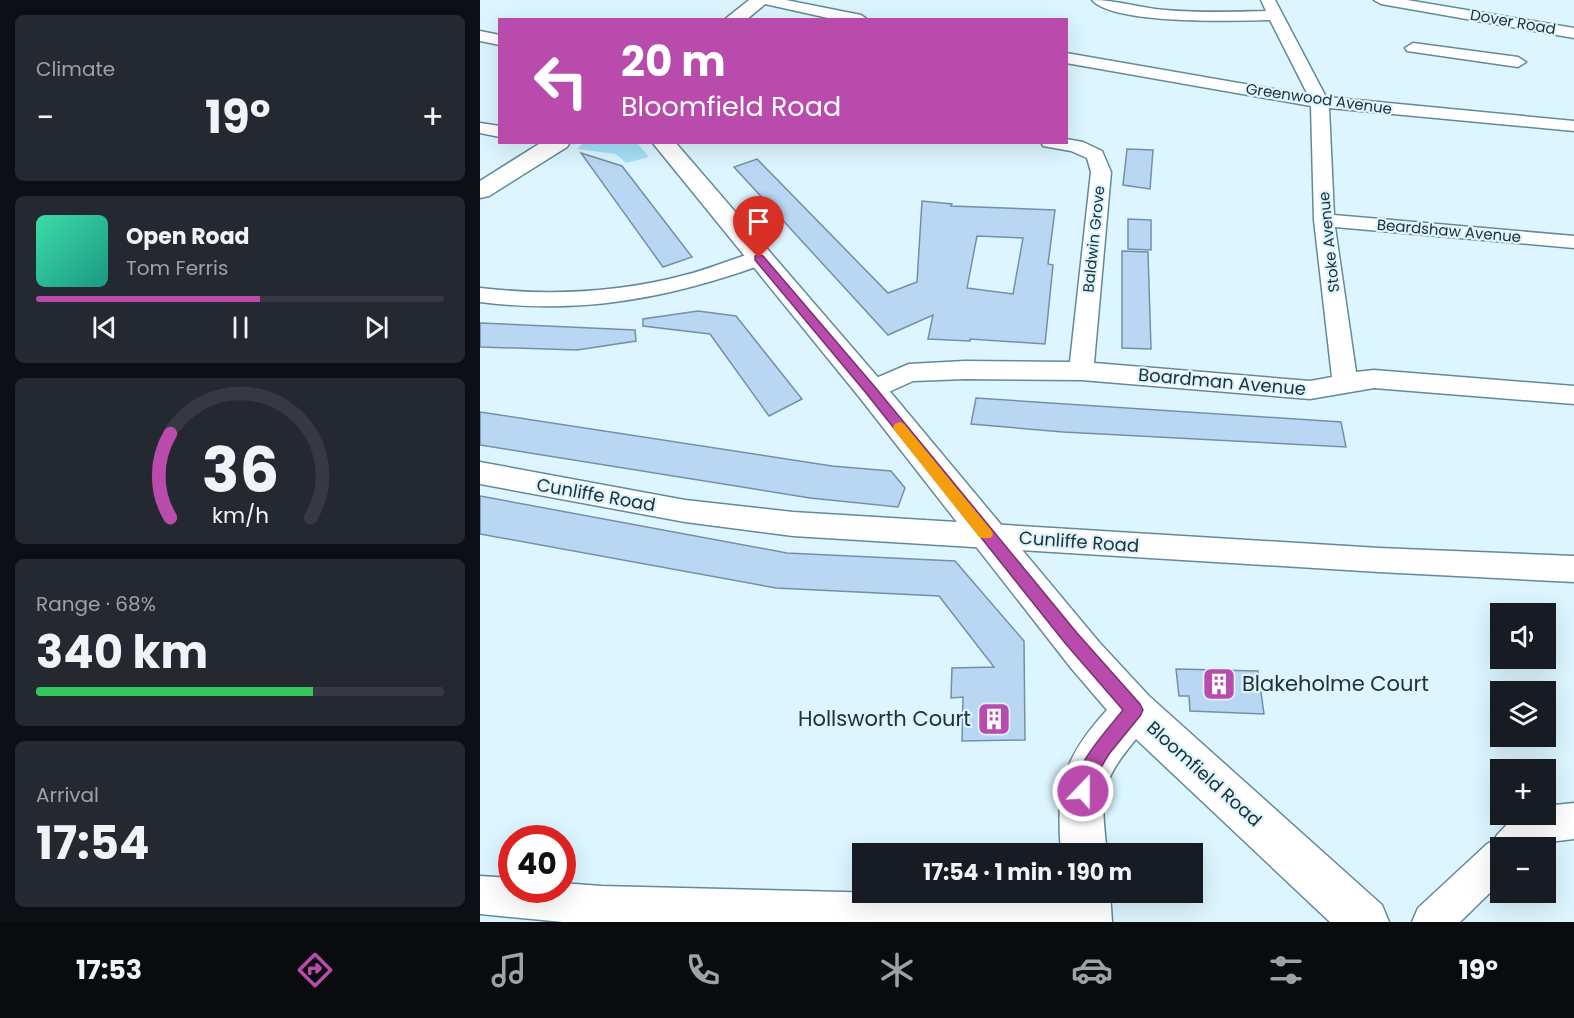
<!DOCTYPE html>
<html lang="en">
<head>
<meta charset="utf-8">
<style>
	:root { --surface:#171b24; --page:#242831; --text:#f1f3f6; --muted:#9ea1a6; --line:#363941; --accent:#b84bab }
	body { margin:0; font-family:Poppins,sans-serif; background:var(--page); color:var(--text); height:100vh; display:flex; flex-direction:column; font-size:22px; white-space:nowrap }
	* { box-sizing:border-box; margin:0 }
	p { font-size:20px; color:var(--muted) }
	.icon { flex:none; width:33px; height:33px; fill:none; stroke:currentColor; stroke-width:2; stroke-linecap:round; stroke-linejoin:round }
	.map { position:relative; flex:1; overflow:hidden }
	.details { display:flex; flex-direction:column; gap:15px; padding:15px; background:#0d0f14; width:480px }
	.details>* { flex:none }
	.guide { position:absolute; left:18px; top:18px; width:570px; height:126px; border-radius:0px; box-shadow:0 6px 24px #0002; background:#b84bab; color:#fff; overflow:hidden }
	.controls { position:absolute; left:1010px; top:603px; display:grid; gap:12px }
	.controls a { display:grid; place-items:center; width:66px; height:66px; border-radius:0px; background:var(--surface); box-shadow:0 6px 24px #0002; font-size:30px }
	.speed { position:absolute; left:18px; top:825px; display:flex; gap:12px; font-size:30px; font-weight:700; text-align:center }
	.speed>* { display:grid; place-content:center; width:78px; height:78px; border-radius:50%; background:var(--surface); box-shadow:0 6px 24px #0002; line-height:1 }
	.speed .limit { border:9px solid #d22; background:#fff; color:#111 }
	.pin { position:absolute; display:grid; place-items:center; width:51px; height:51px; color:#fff; margin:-62px -26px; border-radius:50% 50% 50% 0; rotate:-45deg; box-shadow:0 0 6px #0007 }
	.pin .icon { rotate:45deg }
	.me { position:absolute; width:66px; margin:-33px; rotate:22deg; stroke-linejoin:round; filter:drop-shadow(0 0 4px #0008) }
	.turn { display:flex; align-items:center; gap:21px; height:126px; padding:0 24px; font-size:27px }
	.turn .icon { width:78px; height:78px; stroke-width:2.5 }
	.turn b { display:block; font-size:42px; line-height:51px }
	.big { font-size:45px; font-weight:700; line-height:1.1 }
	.details .widget { flex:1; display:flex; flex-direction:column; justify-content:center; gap:9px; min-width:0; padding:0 21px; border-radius:9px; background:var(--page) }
	.details .dial { align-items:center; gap:0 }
	.dial svg { height:156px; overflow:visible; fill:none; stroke:var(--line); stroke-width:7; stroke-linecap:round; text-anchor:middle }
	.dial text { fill:var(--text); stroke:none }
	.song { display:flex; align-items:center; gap:18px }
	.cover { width:72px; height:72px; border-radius:9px; background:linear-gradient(135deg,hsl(160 70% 55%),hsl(170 70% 35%)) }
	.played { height:6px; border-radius:3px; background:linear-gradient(90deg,var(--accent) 55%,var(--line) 55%) }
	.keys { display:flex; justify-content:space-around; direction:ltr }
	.heat { display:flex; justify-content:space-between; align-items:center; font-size:33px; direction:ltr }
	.charge { height:9px; border-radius:4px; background:linear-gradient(90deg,#34c759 68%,var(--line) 0) }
	.trip { position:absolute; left:372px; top:843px; width:351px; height:60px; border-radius:0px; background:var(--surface); box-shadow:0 6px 24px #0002; font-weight:700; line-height:60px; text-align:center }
	.dock { display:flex; height:96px; justify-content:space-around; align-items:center; background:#090b0e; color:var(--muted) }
	.dock .icon { width:42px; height:42px }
	.dock .selected { color:var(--accent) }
	.dock b { font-size:27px; color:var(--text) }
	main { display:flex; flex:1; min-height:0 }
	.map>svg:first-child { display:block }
	.green { fill:#a3e1f8 }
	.building { fill:#b9d7f2; stroke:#7390a8; stroke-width:1.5; fill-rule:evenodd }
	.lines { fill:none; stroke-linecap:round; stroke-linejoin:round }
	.street-casing { stroke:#628a98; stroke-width:3 }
	.secondary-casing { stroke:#628a98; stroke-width:3 }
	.street { fill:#fff; fill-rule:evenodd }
	.secondary { fill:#fff; fill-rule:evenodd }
	.route { fill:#b84bab; stroke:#78316f; stroke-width:1.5 }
	.slow { fill:#f59e0b }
	.labels { text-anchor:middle; stroke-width:4.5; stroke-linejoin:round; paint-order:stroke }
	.far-street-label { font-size:15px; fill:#213238; stroke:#dcf5fe }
	.street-label { font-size:18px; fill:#213238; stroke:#dcf5fe }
	.near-poi-label { font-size:21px; fill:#213238; stroke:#dcf5fe; text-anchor:start }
</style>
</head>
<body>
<main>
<section class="details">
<div class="widget"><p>Climate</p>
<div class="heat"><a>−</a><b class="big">19°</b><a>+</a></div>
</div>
<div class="widget">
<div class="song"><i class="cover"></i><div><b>Open Road</b><p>Tom Ferris</p></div></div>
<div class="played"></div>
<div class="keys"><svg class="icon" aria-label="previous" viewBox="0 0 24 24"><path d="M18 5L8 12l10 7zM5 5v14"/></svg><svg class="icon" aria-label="pause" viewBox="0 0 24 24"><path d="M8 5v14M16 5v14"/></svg><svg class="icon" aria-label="next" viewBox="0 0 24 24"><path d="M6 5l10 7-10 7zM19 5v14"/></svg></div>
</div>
<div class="widget dial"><svg viewBox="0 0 100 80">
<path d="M14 69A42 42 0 1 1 86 69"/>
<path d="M14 69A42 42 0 0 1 14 26" stroke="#b84bab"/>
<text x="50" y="56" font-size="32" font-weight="700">36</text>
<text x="50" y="72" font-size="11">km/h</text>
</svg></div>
<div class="widget"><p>Range · 68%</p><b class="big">340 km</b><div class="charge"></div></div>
<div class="widget"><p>Arrival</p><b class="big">17:54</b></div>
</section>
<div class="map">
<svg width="1094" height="922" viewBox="0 0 1094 922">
	<rect width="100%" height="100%" fill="#dcf5fe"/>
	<!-- green -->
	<path class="green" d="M105,142l52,1 12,14 -23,6 -10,-9 -39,-5z"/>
	<!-- building -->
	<g class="building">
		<path d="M647,149l26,1 -3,39 -27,-4z"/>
		<path d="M101,153l41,13 70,91 -29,10z"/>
		<path d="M277,159l131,134 29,-11 5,-81 30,3 -1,2 104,4 -7,54 5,1 -8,79 -75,-5v2l-42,-2 5,-24 -45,20 -154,-168zM497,236l46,2 -10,56 -46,-6z"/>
		<path d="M648,219l23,1v30l-23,-1z"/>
		<path d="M642,251l26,1 3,97 -29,-1z"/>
		<path d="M218,311l38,5 66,83 -33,17 -59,-82 -67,-8v-7z"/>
		<path d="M0,323l155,7 1,11 -59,9 -97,-3z"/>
		<path d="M496,398l365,24 5,25 -283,-15 -92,-8z"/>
		<path d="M0,412l352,54 59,5 14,17 -7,19 -88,-9 -330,-53z"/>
		<path d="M0,496l307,57 168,8 69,80 1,99 -63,1 1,-44 -12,1 1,-30 42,-1 -55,-71 -163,-8 -296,-54z"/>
		<path d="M696,669l82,2 6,43 -74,-3 -1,-15h-10z"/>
	</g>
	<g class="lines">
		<!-- street casing -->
		<g class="street-casing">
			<g id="street">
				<path d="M278,0h28l75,15 7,5h-31l-72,-16z"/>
				<path d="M612,0c25,0 48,8 73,10 33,3 67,2 101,1l-5,-11h14l51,97 248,24v10l-245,-23 5,107 240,21v12l-239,-21 21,145 18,-2 200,16v18l-200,-16 -64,11 -229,-19 -116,-1 -52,2 -33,15 -9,3 -9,-3 -4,-6 4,-6 47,-20 56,-3 105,1 21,-190 -4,-14 -16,-7 -28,-5 -2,-4h25v-3l17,3 19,9 9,21 -17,191 216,18 22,-4 -18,-157 -3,-114 -245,-43v-10l242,42 -38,-75c-34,1 -156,5 -178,-20z"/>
				<path d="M894,0h33l167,28v10l-193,-34z"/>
				<path d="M0,31l20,4v10l-20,-4z"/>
				<path d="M933,43l105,14 8,5 -8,5 -111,-16 -2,-3z"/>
				<path d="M0,123l20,3v11l-20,-4z"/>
				<path d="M279,251l8,2 3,5 -3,5c-97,35 -184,52 -287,39v-14c69,8 137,5 205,-13 25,-6 49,-17 74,-24z"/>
				<path d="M0,462l205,38 108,12 586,36 195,8v26l-195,-10 -586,-36 -108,-14 -205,-38z"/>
				<path d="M1094,803v36l-33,4 -4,5h-37v35l-40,39h-48l6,-14 69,-64 7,-4 3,-5 20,-21h28v-8z"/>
				<path d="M0,876l32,2v12h50v-7l39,3 487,12 14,6 6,14 -2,4h-543l-83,-8z"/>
			</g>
		</g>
		<!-- secondary casing -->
		<g class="secondary-casing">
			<g id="secondary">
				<path d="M269,0h21l-24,20h-22z"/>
				<path d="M62,142h28l-3,5 -78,49 -9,2v-17z"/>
				<path d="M172,142h23l207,240 217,260 50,54 233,209 7,17h-59l-194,-183c-38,46 -35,57 -29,115h-46c-5,-66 1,-95 46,-144l-36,-42 -211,-270z"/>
				<path d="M582,892h48l2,30h-48z"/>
			</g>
		</g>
		<!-- street -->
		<use href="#street" class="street"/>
		<!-- secondary -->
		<use href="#secondary" class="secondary"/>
	</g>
	<!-- route -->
	<path class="route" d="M279,255l4,1 112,131 202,246 63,71 3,6 -3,6 -31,38 -16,27 -4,16 -6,3 -7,-3c-10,-24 32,-68 47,-87l-58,-67 -199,-250 -111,-133v-4z"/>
	<!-- slow -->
	<path class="slow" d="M420,422l4,2 87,106 2,4 -2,4h-11l-85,-107 -2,-4 2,-3z"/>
	<!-- icons -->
	<defs>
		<g id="building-square" transform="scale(1.725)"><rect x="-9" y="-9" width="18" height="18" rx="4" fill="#b84bab" stroke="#dcf5fe"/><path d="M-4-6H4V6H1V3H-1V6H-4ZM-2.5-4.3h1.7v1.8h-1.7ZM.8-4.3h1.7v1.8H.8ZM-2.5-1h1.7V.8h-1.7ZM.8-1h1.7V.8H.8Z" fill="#fff"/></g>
	</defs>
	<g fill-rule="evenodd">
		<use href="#building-square" x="739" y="684"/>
		<use href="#building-square" x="514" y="719"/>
	</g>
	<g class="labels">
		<!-- far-street labels -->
		<g class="far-street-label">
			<text transform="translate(1033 22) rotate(10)" y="5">Dover Road</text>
			<text transform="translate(839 99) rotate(8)" y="5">Greenwood Avenue</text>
			<text transform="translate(969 231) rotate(5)" y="5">Beardshaw Avenue</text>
			<text transform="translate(614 239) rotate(-84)" y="5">Baldwin Grove</text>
			<text transform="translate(849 242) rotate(-96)" y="5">Stoke Avenue</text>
		</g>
		<!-- street labels -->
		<g class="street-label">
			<text transform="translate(742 382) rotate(5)" y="6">Boardman Avenue</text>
			<text transform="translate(116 495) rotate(10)" y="6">Cunliffe Road</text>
			<text transform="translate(599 542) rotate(4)" y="6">Cunliffe Road</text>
			<text transform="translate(724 774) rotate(42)" y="6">Bloomfield Road</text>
		</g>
		<!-- near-poi labels -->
		<g class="near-poi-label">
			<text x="762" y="691">Blakeholme Court</text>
			<text x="491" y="726" text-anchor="end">Hollsworth Court</text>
		</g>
	</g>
</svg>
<div class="controls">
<a><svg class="icon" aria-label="sound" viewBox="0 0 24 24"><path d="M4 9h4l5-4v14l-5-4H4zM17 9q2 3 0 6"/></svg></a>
<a><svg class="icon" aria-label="layers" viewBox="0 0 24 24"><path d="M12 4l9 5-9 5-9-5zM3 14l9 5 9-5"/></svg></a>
<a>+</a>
<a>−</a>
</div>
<div class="speed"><div class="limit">40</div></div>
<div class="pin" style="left:279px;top:258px;background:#d93025"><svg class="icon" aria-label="arrive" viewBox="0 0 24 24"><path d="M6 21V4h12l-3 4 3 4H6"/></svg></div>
<svg class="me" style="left:603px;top:791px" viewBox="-20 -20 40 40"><circle r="17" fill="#b84bab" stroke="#fff" stroke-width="3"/><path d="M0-11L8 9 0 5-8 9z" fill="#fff"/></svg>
<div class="trip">17:54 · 1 min · 190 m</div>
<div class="guide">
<div class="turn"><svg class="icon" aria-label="left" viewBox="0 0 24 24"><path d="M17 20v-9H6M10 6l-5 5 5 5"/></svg><div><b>20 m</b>Bloomfield Road</div></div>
</div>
</div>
</main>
<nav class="dock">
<b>17:53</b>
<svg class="icon selected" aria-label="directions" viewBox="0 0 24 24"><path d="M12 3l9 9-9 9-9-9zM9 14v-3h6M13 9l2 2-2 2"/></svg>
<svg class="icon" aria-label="music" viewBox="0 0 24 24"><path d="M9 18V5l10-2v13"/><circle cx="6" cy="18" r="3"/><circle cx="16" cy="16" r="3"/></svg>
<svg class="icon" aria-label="phone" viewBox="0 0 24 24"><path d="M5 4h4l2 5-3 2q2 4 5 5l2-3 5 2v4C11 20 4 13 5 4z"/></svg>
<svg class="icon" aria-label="climate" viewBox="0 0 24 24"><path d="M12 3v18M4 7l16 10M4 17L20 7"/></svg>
<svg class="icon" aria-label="car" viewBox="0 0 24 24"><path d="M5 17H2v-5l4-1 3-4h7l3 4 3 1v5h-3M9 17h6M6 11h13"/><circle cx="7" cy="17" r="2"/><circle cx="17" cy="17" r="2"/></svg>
<svg class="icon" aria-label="filters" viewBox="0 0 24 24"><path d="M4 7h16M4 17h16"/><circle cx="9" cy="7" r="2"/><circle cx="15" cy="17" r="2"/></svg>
<b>19°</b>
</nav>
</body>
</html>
